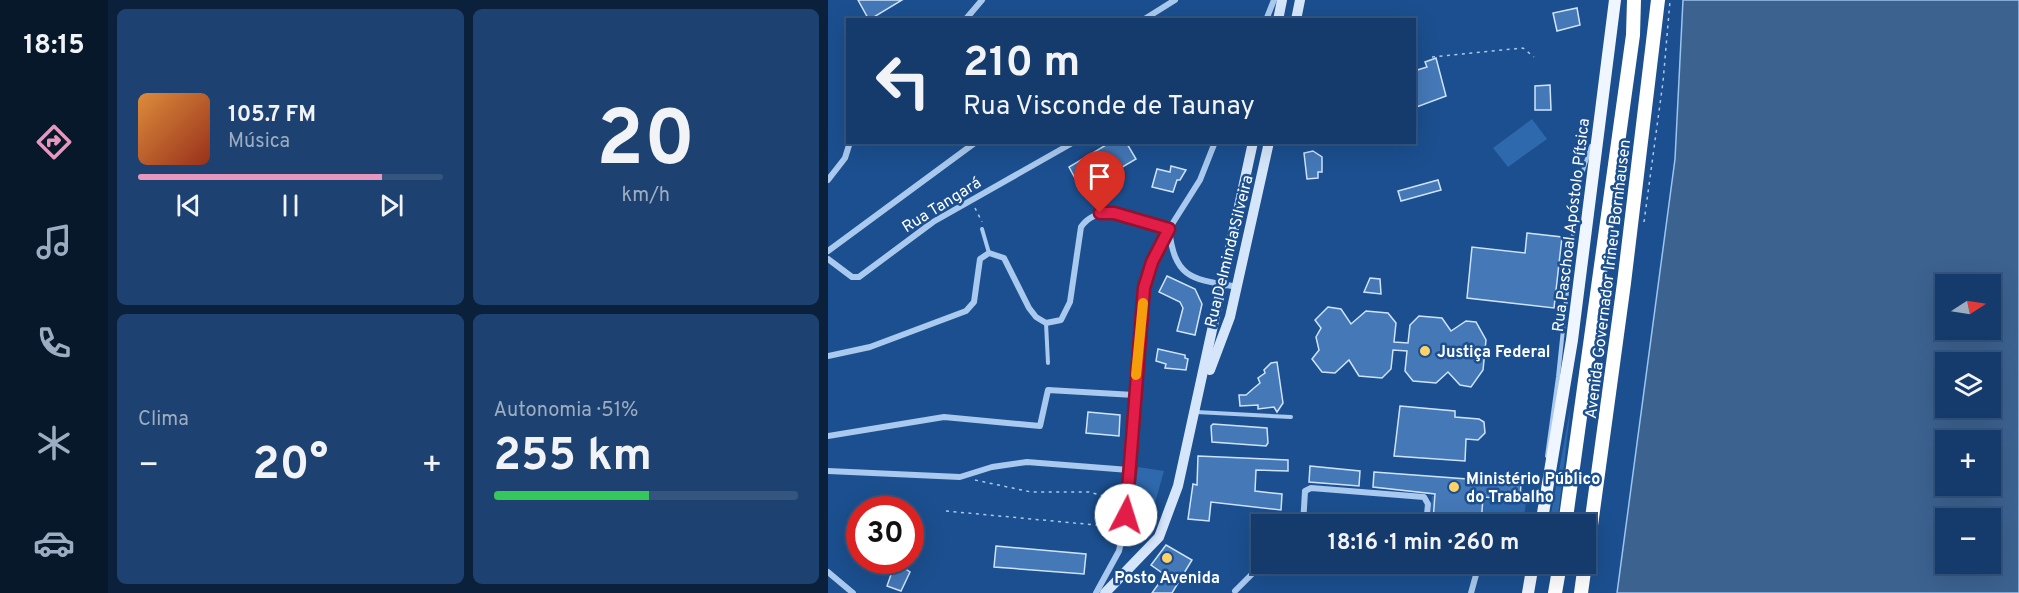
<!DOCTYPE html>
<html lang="pt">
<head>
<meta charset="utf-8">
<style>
	:root { --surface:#143b6b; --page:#1d4271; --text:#f1f3f6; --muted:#9dadc1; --line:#33557e; --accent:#e797bd }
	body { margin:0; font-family:Overpass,sans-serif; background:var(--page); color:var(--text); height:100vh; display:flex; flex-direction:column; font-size:22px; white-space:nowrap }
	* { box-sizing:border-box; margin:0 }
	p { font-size:20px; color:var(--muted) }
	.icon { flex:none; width:33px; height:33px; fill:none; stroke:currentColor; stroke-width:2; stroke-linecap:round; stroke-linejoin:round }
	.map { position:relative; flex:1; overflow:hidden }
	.sheet { display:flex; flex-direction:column; gap:9px; padding:9px; background:#0b203b; width:720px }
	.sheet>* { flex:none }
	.guide { position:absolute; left:18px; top:18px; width:570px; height:126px; border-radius:0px; box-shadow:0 6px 24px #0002,0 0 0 2px var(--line); background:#143b6b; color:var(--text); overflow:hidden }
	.needle { width:39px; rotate:78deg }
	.buttons { position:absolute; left:1107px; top:274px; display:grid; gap:12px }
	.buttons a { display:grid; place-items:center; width:66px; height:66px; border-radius:0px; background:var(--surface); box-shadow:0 6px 24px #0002,0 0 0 2px var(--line); font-size:30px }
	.speed { position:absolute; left:18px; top:496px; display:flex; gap:12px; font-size:30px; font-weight:700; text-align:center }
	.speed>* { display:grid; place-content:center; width:78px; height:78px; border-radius:50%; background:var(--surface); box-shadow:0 6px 24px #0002,0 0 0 2px var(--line); line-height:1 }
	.speed .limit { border:9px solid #d22; background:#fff; color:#111 }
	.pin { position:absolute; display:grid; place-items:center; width:51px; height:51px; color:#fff; margin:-62px -26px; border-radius:50% 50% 50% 0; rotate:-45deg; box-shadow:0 0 6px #0007 }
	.pin .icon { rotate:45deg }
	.me { position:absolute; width:66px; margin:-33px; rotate:5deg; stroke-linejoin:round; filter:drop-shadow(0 0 4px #0008) }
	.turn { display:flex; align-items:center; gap:21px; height:126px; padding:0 18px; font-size:27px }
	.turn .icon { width:78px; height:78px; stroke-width:2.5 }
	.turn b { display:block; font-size:42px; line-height:51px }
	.big { font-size:45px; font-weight:700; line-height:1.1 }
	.sheet .tile { flex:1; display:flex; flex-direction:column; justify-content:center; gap:9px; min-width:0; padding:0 21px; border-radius:9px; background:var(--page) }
	.sheet .dial { align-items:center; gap:0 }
	.dial b { font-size:78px; line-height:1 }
	.song { display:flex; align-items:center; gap:18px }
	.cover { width:72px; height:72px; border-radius:9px; background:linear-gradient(135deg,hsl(30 70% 55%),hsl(10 70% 35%)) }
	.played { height:6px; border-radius:3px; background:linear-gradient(90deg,var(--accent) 80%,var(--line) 80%) }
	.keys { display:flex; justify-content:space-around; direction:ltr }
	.heat { display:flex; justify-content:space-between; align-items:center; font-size:33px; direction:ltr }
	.charge { height:9px; border-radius:4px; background:linear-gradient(90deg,#34c759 51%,var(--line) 0) }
	.sheet .tiles { flex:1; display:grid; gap:9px; grid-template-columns:repeat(2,1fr) }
	.trip { position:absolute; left:423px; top:514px; width:345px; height:60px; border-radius:0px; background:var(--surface); box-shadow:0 6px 24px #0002,0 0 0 2px var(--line); font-weight:700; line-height:60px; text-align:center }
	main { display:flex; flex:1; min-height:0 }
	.menu { display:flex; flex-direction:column; width:108px; justify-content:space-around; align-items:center; background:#08182b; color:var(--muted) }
	.menu .icon { width:42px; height:42px }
	.menu .on { color:var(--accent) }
	.menu b { font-size:27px; color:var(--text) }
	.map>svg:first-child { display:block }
	.green { fill:#2e69ad }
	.water { fill:#3c6290; stroke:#9cc4f0; stroke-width:1.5; fill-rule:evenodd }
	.building { fill:#4478b7; stroke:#cfe3fa; stroke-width:1.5 }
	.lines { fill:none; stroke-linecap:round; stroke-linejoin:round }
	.path { stroke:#a9c9ee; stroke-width:1.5; stroke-dasharray:3 4.5; stroke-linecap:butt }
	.lane { stroke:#a9c9ee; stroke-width:4 }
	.street { stroke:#a9c9ee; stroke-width:6 }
	.secondary { stroke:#d6e6fa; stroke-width:10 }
	.primary { stroke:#f0f6ff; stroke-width:12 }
	.highway { stroke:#fff; stroke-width:14 }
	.route-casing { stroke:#92132f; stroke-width:15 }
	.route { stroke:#e11d48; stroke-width:10 }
	.slow { stroke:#f59e0b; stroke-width:10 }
	.poi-dot { fill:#ffd166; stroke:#1b4f8f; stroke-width:2 }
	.labels { text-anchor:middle; stroke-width:5; stroke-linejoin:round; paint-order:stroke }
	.street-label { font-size:16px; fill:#fff; stroke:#1b4f8f }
	.poi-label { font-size:16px; font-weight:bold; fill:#fff; stroke:#1b4f8f; text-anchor:start }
</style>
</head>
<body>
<main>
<nav class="menu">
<b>18:15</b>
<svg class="icon on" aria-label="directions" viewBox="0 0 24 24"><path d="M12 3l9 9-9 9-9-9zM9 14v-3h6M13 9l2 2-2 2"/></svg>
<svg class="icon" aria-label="music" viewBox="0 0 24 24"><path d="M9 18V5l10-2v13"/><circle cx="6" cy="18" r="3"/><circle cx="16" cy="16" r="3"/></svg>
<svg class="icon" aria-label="phone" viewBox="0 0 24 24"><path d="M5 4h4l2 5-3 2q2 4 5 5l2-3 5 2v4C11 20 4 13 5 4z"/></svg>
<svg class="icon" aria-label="climate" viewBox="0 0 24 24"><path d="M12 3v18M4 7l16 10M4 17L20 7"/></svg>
<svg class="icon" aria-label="car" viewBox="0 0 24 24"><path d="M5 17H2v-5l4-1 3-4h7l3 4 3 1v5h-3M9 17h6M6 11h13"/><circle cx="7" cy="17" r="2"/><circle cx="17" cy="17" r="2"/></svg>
</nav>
<section class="sheet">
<div class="tiles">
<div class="tile">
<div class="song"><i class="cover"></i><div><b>105.7 FM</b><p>Música</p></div></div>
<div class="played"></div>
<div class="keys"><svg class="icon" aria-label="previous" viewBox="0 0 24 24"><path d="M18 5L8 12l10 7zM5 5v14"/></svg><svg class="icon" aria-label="pause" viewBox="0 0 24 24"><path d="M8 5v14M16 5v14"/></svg><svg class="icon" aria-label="next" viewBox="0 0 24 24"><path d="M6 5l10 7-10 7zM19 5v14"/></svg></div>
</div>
<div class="tile dial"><b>20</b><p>km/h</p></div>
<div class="tile"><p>Clima</p>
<div class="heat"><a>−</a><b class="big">20°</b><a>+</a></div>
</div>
<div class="tile"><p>Autonomia · 51%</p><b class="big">255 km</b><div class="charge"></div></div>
</div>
</section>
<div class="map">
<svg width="1191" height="593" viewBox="0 0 1191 593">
	<rect width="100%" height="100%" fill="#1b4f8f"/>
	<!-- green -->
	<g class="green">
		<path d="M704,119l15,20 -39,28 -15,-19z"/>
		<path d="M743,405l-13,112 -2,8h-7z"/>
		<path d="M310,467l26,4 -13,46 -19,24 -1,-19z"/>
		<path d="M604,496l94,7 -3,22h-94z"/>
	</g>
	<!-- water -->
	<path class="water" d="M855,0h336v593h-402l58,-434zM1118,285h44v45h-44zM1118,363h44v45h-44zM1118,441h44v45h-44zM1118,519h44v45h-44z"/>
	<!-- building -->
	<g class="building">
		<path d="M30,0h44l-33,20z"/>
		<path d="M749,8l3,17 -23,6 -4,-18z"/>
		<path d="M608,58l10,38 -32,12v-37l13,-4 -2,-5z"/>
		<path d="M722,85l1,25h-16v-24z"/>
		<path d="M283,142h15l10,17 -54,32 -13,-24z"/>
		<path d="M485,151l9,6v15h-4v6l-11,1 -3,-26z"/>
		<path d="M343,166l15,4 -6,10h-3l-4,12 -21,-5 5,-18 13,3z"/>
		<path d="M610,180l3,10 -40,11 -3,-10z"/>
		<path d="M699,233l35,4 -8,71 -87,-10 5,-51 53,6z"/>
		<path d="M339,276l28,13 7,15 -7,31 -18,-4 6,-23 -3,-6 -21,-10z"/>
		<path d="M542,278l10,1 1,15 -17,-2z"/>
		<path d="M500,307l13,2 10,15 15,-13 22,2 8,10 -2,19 14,1 2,-18 9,-9 23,2 9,13 15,-10 10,1 10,18 -3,30 -12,17 -11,-2 -12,-13 -12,11 -23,-2 -8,-10 2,-20 -14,-1 -2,19 -9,9 -23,-2 -10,-16 -14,13 -13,-1 -10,-13 7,-9 -3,-13 5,-9 -6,-8z"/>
		<path d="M330,349l27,6v3l3,1 -2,11 -21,-2 1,-4 -10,-3z"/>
		<path d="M449,362l6,41 -6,9 -3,-5 -16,2v-4l-18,1 -1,-11h7l8,-7 6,-5 -2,-5 7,-5 -1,-3 7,-7z"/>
		<path d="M572,406l55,5v6l24,2 5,3 1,11 -7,7 -12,-1 -1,22 -71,-5z"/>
		<path d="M260,412l32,3 -1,21 -33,-3z"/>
		<path d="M385,424l54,4 1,15 -2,3 -54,-4 -1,-16z"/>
		<path d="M370,456l90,4v11l-32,-1 -1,21 27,3 -1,16 -70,-8 -2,19 -21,-2 5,-35 4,1z"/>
		<path d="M482,466l50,5 -1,15 -50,-4z"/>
		<path d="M546,472l147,11 -1,17 -37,-3 -2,28 -48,-4 2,-27 -62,-7z"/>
		<path d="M338,545l26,15 -20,33h-20l13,-18 -14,-10z"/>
		<path d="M168,546l90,8 -2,20 -90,-7z"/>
		<path d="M66,566h7l9,6 -9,19 -14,-5z"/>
	</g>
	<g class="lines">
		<!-- path -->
		<g class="path">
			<path d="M604,57l91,-9 11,9"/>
			<path d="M147,208l7,14"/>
			<path d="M816,222l19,-140 7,-81"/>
			<path d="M147,480l56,12h58l29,8"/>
			<path d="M118,511l171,16"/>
			<path d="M303,531l11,7"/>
		</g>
		<!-- lane -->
		<g class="lane">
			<path d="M154,229l7,24"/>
			<path d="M218,323l2,40"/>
			<path d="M368,412l95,5"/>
			<path d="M719,456l11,-79 20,-191 13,-40"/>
		</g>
		<!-- street -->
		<g class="street">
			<path d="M137,20l17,-20"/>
			<path d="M315,20l32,-20"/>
			<path d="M438,20l8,-20"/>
			<path d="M0,180l17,-22 5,-16"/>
			<path d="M0,251l148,-109"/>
			<path d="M0,259l24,18h7l74,-55 141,-80"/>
			<path d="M0,356l42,-9 96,-36 8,-9 6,-43 9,-6 15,5 25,50 7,9 10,6 15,-3 9,-18 11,-75c19,-28 62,-6 88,2 6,50 22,50 69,58"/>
			<path d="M0,436l116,-19 96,9 8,-36 86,5"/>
			<path d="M0,471l132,6 32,-10 35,-5 102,8"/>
			<path d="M475,525l2,-34 6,-3 113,9 4,7 -2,21"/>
			<path d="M0,572l25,21"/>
			<path d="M407,591l27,-27"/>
			<path d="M268,593l23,-42 5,-23 10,-133 13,-119 22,-47 31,-49 15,-38"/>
			<path d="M643,593l8,-29"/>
		</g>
		<!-- secondary -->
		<g class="secondary">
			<path d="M450,20l4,-20"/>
			<path d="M468,20l4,-20"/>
			<path d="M382,370l20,-53 39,-175"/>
			<path d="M277,593l54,-56 19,-51 75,-344"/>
		</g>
		<!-- primary -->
		<g class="primary">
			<path d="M713,525l31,-185 43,-340"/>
			<path d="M700,593l5,-29"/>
		</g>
		<!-- highway -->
		<g class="highway">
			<path d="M737,525l68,-490 1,-35"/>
			<path d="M758,562l38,-279 34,-283"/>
			<path d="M727,593l5,-29"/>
			<path d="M753,593l4,-29"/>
		</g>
	</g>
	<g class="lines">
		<!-- route casing -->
		<g class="route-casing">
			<path id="route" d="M272,213h14l55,16 -17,33 -8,26 -18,227"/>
		</g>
		<!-- route -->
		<use href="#route" class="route"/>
		<!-- slow -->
		<path class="slow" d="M308,375l7,-72"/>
	</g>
	<!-- markers -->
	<g class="poi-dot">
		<circle cx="597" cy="351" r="6"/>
		<circle cx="626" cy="487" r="6"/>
		<circle cx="339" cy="558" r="6"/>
	</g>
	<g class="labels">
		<!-- street labels -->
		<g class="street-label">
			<text transform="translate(113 204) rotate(-32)" y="6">Rua Tangará</text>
			<text transform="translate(742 225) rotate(-83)" y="6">Rua Paschoal Apóstolo Pítsica</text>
			<text transform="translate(400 251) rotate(-76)" y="6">Rua Delminda Silveira</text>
			<text transform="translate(779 279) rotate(-83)" y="6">Avenida Governador Irineu Bornhausen</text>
		</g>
		<!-- poi labels -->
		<g class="poi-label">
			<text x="609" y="357">Justiça Federal</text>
			<text x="638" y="484">Ministério Público<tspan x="638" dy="18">do Trabalho</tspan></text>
			<text x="339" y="583" text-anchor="middle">Posto Avenida</text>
		</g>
	</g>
</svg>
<div class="buttons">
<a><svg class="needle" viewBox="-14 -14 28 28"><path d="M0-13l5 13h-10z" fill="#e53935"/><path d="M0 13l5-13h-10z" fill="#9dadc1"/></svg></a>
<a><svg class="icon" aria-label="layers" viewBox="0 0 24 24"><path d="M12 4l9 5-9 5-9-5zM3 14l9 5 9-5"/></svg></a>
<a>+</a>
<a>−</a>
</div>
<div class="speed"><div class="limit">30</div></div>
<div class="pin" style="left:272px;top:213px;background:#d93025"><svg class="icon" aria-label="arrive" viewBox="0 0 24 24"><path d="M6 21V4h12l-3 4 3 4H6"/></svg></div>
<svg class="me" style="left:298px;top:515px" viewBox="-20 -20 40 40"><circle r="19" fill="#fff"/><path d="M0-13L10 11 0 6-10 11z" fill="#e11d48"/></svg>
<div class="trip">18:16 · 1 min · 260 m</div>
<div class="guide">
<div class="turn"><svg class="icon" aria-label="left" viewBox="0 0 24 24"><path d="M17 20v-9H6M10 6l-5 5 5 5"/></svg><div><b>210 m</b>Rua Visconde de Taunay</div></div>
</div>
</div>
</main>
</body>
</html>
